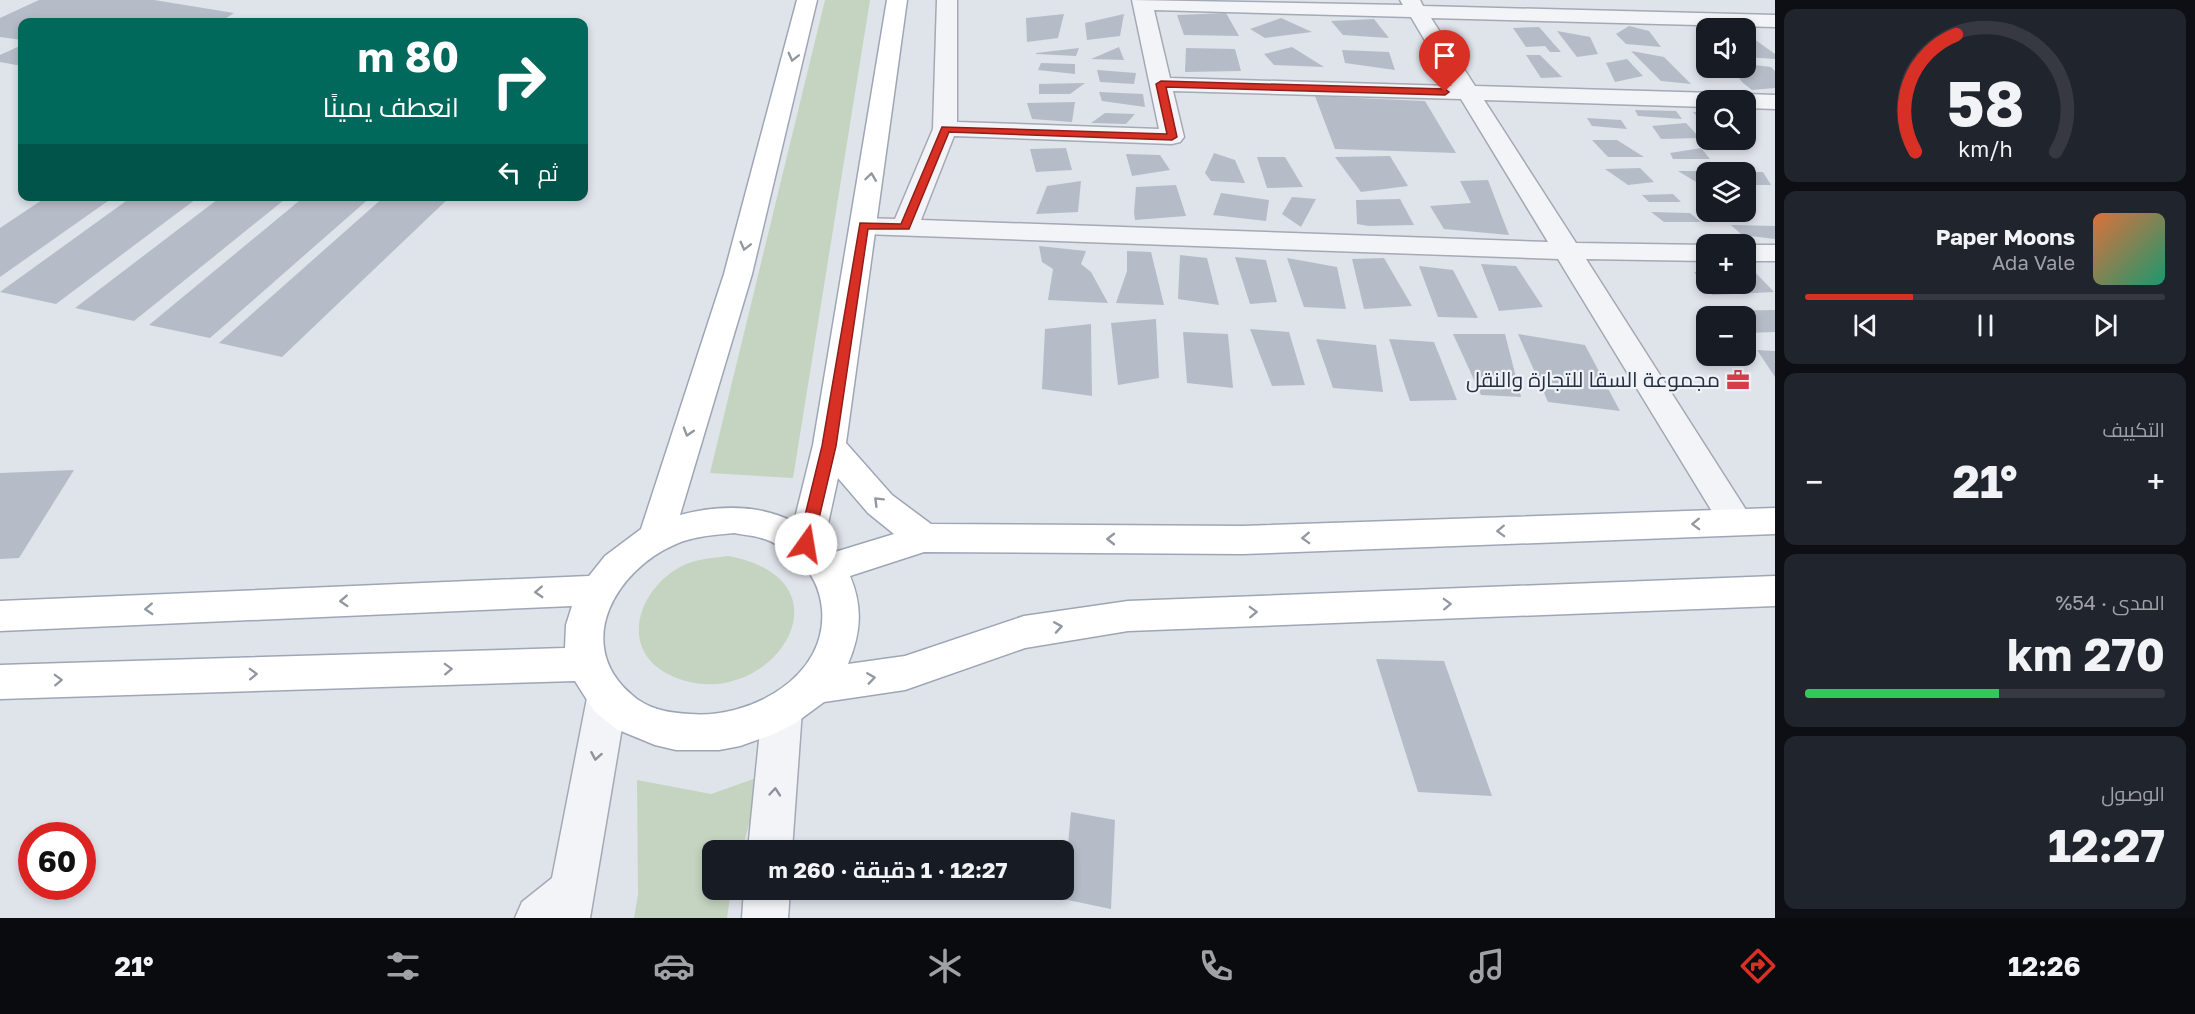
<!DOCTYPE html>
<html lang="ar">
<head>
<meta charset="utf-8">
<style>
	:root { --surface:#171b24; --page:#20242c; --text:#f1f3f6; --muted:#9ea1a6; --line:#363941; --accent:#d93025 }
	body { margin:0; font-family:"Golos Text",Cairo,sans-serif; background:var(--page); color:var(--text); direction:rtl; height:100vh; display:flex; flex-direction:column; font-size:22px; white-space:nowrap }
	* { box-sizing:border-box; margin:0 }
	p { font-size:20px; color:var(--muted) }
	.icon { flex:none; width:33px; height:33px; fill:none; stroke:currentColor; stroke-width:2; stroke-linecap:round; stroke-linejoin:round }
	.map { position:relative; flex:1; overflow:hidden; direction:ltr }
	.panel { display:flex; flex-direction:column; gap:9px; padding:9px; background:#0d0f14; width:420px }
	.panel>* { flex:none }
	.guide { position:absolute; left:18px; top:18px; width:570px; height:183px; border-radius:12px; box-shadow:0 3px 9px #0003; direction:rtl; background:#00695c; color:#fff; overflow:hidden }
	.fabs { position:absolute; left:1696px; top:18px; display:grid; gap:12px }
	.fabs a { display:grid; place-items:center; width:60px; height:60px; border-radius:12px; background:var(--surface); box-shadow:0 3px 9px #0003; font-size:30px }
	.speed { position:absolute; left:18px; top:822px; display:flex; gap:12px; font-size:30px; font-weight:700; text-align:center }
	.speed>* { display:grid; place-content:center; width:78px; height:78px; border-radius:50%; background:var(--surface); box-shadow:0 3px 9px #0003; line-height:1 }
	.speed .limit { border:9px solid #d22; background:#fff; color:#111 }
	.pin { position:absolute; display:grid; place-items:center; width:51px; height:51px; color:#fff; margin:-62px -26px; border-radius:50% 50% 50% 0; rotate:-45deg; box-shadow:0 0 6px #0007 }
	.pin .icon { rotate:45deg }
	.me { position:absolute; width:66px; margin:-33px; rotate:13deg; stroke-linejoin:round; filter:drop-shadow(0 0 4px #0008) }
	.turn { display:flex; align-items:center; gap:21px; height:126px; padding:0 30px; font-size:27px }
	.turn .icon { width:78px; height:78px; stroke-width:2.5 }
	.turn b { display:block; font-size:42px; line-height:51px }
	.then { display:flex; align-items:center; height:57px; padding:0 30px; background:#0003; gap:12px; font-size:22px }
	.big { font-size:45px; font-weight:700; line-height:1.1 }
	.panel .card { flex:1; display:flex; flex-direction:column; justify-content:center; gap:9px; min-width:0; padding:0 21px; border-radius:12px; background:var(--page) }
	.panel .dial { align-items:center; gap:0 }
	.dial svg { height:156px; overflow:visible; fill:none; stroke:var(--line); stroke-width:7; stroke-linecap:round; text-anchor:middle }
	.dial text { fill:var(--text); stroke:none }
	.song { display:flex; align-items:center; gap:18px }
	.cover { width:72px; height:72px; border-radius:9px; background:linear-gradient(135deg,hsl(20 70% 55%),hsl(160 70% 35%)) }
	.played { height:6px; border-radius:3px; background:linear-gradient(90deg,var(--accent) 30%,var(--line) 30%) }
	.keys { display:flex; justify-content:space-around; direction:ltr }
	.heat { display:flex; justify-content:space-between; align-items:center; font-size:33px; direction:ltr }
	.charge { height:9px; border-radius:4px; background:linear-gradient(90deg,#34c759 54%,var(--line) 0) }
	.trip { position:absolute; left:702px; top:840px; width:372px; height:60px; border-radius:12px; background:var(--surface); box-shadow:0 3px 9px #0003; font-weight:700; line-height:60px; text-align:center; direction:rtl }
	.dock { display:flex; height:96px; justify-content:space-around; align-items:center; background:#090b0e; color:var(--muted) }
	.dock .icon { width:42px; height:42px }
	.dock .on { color:var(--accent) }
	.dock b { font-size:27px; color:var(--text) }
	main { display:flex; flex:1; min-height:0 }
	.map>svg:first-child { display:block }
	.green { fill:#c4d4c0 }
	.building { fill:#b6bcc7 }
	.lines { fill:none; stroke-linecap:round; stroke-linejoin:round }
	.minor-casing { stroke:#a4a9b4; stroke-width:3 }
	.major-casing { stroke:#9ea6b6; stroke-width:3 }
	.minor { fill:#f3f4f8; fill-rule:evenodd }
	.major { fill:#fff; fill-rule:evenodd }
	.oneway { stroke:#9397a0 }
	.oneway2 { stroke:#8d929d }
	.route { fill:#d93025; stroke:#8d1f18; stroke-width:1.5 }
	.labels { text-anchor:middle; stroke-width:4.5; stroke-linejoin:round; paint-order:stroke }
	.poi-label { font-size:21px; fill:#272f42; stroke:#eff2f7; text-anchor:end }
</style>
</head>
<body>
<main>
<section class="panel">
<div class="card dial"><svg viewBox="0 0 100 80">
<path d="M14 69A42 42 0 1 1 86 69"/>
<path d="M14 69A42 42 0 0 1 35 9" stroke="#d93025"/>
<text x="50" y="56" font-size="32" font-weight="700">58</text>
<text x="50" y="72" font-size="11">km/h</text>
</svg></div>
<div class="card">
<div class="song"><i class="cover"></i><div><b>Paper Moons</b><p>Ada Vale</p></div></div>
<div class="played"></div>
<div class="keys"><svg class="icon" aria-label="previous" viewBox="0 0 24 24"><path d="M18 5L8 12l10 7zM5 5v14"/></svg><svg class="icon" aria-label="pause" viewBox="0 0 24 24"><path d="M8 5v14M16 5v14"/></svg><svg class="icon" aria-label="next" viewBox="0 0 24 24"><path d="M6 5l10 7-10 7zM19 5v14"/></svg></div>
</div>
<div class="card"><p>التكييف</p>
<div class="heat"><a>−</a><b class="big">21°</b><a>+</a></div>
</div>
<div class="card"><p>المدى · 54%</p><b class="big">270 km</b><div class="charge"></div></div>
<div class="card"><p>الوصول</p><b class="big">12:27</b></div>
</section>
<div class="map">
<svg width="1775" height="918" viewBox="0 0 1775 918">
	<rect width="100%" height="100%" fill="#dfe3ea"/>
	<!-- green -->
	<g class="green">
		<path d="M825,0h45l-77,478 -83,-5z"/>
		<path d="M728,556c135,25 37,165 -58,119 -52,-25 -32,-85 10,-108 15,-8 32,-9 48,-11z"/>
		<path d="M762,776l-20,74h-30v40h19l-4,28h-93l4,-23 -1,-115 74,14z"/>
	</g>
	<!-- building -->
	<g class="building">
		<path d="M39,0h115l80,13 -14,9h-198v18l-22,-3v-19z"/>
		<path d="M1226,13l13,23 -55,-1 -7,-20z"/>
		<path d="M1064,14l-6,24 -31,4 -1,-24z"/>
		<path d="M1124,14l-4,22 -33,4 -2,-17z"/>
		<path d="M1281,18l31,14 -47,6 -15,-9z"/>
		<path d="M1374,19l15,19 -46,-3 -12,-14z"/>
		<path d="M1629,26l20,5 12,16 -35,-3 -10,-10z"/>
		<path d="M1539,27l22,25h-11l-5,-6 -19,1 -13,-19z"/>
		<path d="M1557,31l33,6 8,17 -21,3z"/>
		<path d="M1746,36h4l25,18v5l-29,-2z"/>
		<path d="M22,45v21l-22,-4v-7z"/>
		<path d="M1119,47l5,13 -33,-1z"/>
		<path d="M1292,47l32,20 -50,-2 -10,-11z"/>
		<path d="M1079,48l-3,8 -40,-2v-1z"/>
		<path d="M1186,48l49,1 6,22 -56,1z"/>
		<path d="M1342,50l47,2 6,18 -50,-7z"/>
		<path d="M1631,51l33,6 27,27 -30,-3z"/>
		<path d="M1526,55h14l22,22 -21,1z"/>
		<path d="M1627,59l16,17 -28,6 -9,-19z"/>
		<path d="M1041,63l34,1v10l-37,-4z"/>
		<path d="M1746,64l25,3 4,4v17l-23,2 -9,-7 -12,-15h15z"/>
		<path d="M1097,70l39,3 -2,11 -34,-2z"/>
		<path d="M1085,83l-15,11h-31v-10z"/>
		<path d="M1099,92l44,2 2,13 -43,-6z"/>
		<path d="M1315,96l110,5 31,52 -121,-4z"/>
		<path d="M1075,102l-3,20 -40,-3 -5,-16z"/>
		<path d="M1635,110l41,1 6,8 -44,-3z"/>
		<path d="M1693,112h14v15z"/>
		<path d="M1105,113l30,1 -9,10 -35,-1z"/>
		<path d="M1587,118l34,2 6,9 -35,-3z"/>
		<path d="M1686,123l14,15 -39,1 -9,-13z"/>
		<path d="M1592,140h25l27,17h-36z"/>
		<path d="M1066,148l6,22 -36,2 -6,-23z"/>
		<path d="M1701,148l9,11h-37l-3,-6z"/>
		<path d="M1214,153l21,7 10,23 -34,-2 -6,-8z"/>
		<path d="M1126,154l34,1 10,15 -38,6z"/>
		<path d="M1390,156l18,30 -47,6 -26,-35z"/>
		<path d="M1257,157h28l18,30 -36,1z"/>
		<path d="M1640,168l14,14 -26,3 -23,-16z"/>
		<path d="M1678,171h29v14h-6z"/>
		<path d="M1746,172h17l8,13h-25z"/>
		<path d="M1488,180l21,55 -65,-6 -14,-23 41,-3 -11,-22z"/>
		<path d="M1081,181l-3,31 -42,2 11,-28z"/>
		<path d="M1176,185l10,31 -51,4 -1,-7 2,-26z"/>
		<path d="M1221,193l48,7 -3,21 -53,-6z"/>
		<path d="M1673,194l8,8h-32l-7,-7z"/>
		<path d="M48,196h67l-115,81v-49z"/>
		<path d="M133,196h67l-144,108 -56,-12z"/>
		<path d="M222,196h67l-155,125 -59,-13z"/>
		<path d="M305,196h67l-162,142 -61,-13z"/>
		<path d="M385,196h66l-169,161 -63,-14z"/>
		<path d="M1292,197l24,2 -15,28 -19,-13z"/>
		<path d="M1400,199l14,26 -45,1 -12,-2 -1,-24z"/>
		<path d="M1651,212l39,1 11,9h-37z"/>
		<path d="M1731,225l44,1v13l-33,-4z"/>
		<path d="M1039,246l47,5 -5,13 10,8 17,31 -60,-3 5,-31 -11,-7z"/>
		<path d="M1127,251l24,1 13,53 -48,-2 11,-32z"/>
		<path d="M1180,255l27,3 12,47 -41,-6z"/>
		<path d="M1235,257l31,3 11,42 -27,2z"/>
		<path d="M1287,258l50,9 9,42 -42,-2z"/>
		<path d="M1384,258l28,48 -48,3 -12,-50z"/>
		<path d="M1481,264l35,2 27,41 -44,4z"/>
		<path d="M1419,266l34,4 25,48 -40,-1z"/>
		<path d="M1746,269h6l22,23 -62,3 -18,-23 13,-1v13h39z"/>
		<path d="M1775,310v22l-29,1v-17h-25l-2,-5z"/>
		<path d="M1156,319l3,59 -41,7 -7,-62z"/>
		<path d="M1091,324l1,72 -50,-7 3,-60z"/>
		<path d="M1250,329l39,3 16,53 -33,1z"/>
		<path d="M1183,332l45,2 5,54 -46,-5z"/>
		<path d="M1453,334h52l16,63 -40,-2z"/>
		<path d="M1518,334l67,11 35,66 -72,-9z"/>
		<path d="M1316,339l60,6 7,47 -50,-4z"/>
		<path d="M1389,339l45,3 23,58 -47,1z"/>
		<path d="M1757,350l18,1v26z"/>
		<path d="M74,470l-55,88 -19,1v-86z"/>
		<path d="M1376,659l68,2 48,135 -74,-4z"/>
		<path d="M1071,812l44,8 -4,89 -48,-10z"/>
	</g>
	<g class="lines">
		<!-- minor casing -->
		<g class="minor-casing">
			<g id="minor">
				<path d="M937,0h20v122l202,7 -27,-129 271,5 -3,-5h20l3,6 352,9v12l-344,-9 44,68 239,7 8,2 3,5h-18v7l-223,-7 92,143 131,2v16l-121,-2 162,254 5,9 -5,9 -12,4 -12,-4 -166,-272 -695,-25 -9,-2 -4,-6 4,-6 9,-2 32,1 38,-90zM1154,10l257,7 41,69 -282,-8zM1173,91l288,8 87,143 -627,-22 33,-84 218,8 8,-2 4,-5z"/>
				<path d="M1746,94l29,1v14l-29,-1v-8h-11l3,-4z"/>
				<rect x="1746" y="245" width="29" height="16"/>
				<path d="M607,681l14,5 6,12 -37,220h-75l7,-16 30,-24 35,-180 6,-12z"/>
				<path d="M782,692l14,5 6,13 -10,140h-44l14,-140 6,-13z"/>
				<path d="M744,890h46l-2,28h-46z"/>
			</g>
		</g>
		<!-- major casing -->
		<g class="major-casing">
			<path id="major" d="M797,0h20l-65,274 -72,241c38,-10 78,-11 114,7l19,-77 74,-445h20l-61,443 46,52 39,29 312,2 532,-18v26l-532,20 -319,-2 -74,24c13,31 11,57 -2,88l57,-8 119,-40 104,-15 647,-25v30l-647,25 -103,17 -120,42 -81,12 -30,22 -20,10 -34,12 -21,4h-43l-21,-5 -39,-16 -22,-18 -19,-30 -575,18v-34l565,-17 1,-23 6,-19 -572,25v-30l589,-25 16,-20 36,-27 83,-255zM838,478l30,35 26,21 -59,18 -11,-10zM734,533c9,2 18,2 27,5 13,3 25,12 35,20 16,14 24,30 26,51 6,69 -73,110 -132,105 -22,-1 -43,-5 -59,-20 -59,-51 -14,-125 45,-150 18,-8 39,-9 58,-11z"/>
		</g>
		<!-- minor -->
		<use href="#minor" class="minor"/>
		<!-- major -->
		<use href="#major" class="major"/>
	</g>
	<!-- one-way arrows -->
	<defs><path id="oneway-chevron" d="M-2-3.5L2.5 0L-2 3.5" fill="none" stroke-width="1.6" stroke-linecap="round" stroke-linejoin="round" transform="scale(1.5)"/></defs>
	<g class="oneway">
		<use href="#oneway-chevron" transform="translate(793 57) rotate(104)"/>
		<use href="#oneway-chevron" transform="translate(871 177) rotate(-82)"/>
		<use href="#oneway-chevron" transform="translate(745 246) rotate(104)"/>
		<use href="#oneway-chevron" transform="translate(688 432) rotate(107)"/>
		<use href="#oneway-chevron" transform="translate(878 501) rotate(-135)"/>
		<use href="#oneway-chevron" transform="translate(1696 524) rotate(178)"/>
		<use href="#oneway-chevron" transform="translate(1501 531) rotate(178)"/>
		<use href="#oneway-chevron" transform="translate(1306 538) rotate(178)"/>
		<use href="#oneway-chevron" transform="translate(1111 539) rotate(-180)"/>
		<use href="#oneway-chevron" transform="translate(539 592) rotate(177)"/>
		<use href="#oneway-chevron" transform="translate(344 601) rotate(177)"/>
		<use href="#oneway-chevron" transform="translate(1447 604) rotate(-2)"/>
		<use href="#oneway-chevron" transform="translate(149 609) rotate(177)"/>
		<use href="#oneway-chevron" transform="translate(1253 612) rotate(-2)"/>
		<use href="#oneway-chevron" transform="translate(1058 627) rotate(-9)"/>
		<use href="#oneway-chevron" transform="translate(448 669) rotate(-2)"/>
		<use href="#oneway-chevron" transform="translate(253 674) rotate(-2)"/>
		<use href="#oneway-chevron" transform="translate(871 678) rotate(-8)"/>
		<use href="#oneway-chevron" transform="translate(58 680) rotate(-2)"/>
	</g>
	<g class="oneway2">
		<use href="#oneway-chevron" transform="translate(596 756) rotate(100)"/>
		<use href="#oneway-chevron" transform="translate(775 792) rotate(-85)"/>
	</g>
	<!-- route -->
	<path class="route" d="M1161,81l284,8 4,3 -4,3 -279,-8 11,50 -5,3 -223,-8 -40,97h-41l-32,217 -23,98 -2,4h-10l-3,-4 24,-98 38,-223 41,1 41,-97 225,7 -11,-50z"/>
	<!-- icons -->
	<defs>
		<g id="office-bare" transform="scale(1.8)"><path d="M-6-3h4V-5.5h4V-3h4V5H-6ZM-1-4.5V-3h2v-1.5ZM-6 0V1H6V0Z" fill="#d73c4b" stroke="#eff2f7" stroke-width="2.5" paint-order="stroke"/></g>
	</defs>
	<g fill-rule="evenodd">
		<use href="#office-bare" x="1738" y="380"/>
	</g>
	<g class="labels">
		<!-- poi labels -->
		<g class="poi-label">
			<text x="1720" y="387">مجموعة السقا للتجارة والنقل</text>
		</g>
	</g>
</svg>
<div class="fabs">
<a><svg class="icon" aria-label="sound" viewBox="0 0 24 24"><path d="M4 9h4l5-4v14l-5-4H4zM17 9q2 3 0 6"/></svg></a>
<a><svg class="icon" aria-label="search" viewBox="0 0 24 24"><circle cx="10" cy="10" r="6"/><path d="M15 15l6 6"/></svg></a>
<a><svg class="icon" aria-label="layers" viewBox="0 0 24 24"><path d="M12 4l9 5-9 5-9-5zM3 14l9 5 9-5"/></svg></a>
<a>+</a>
<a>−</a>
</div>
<div class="speed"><div class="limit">60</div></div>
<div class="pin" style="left:1445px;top:92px;background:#d93025"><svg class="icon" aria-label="arrive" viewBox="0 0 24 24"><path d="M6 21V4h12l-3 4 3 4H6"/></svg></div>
<svg class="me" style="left:806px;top:544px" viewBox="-20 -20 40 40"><circle r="19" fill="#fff"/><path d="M0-13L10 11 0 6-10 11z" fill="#d93025"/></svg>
<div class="trip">12:27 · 1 دقيقة · 260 m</div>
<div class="guide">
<div class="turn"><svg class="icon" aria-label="right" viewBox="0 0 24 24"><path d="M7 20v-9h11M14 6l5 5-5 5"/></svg><div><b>80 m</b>انعطف يمينًا</div></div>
<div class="then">ثم<svg class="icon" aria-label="left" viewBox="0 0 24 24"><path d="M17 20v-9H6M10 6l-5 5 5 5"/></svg></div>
</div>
</div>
</main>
<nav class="dock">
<b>12:26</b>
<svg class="icon on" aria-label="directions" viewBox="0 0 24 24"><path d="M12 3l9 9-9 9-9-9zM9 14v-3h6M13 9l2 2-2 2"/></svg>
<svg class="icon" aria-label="music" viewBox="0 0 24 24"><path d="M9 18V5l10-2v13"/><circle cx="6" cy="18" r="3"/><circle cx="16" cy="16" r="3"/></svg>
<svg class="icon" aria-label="phone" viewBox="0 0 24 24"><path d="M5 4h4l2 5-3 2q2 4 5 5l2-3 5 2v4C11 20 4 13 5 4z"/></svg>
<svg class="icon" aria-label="climate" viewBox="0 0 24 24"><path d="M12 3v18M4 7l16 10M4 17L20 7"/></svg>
<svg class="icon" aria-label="car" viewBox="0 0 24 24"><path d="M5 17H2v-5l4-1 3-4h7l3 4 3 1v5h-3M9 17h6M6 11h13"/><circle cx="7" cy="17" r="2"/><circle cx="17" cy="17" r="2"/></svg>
<svg class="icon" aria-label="filters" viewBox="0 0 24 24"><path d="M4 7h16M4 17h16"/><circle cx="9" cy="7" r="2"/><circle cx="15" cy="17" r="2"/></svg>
<b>21°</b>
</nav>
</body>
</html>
